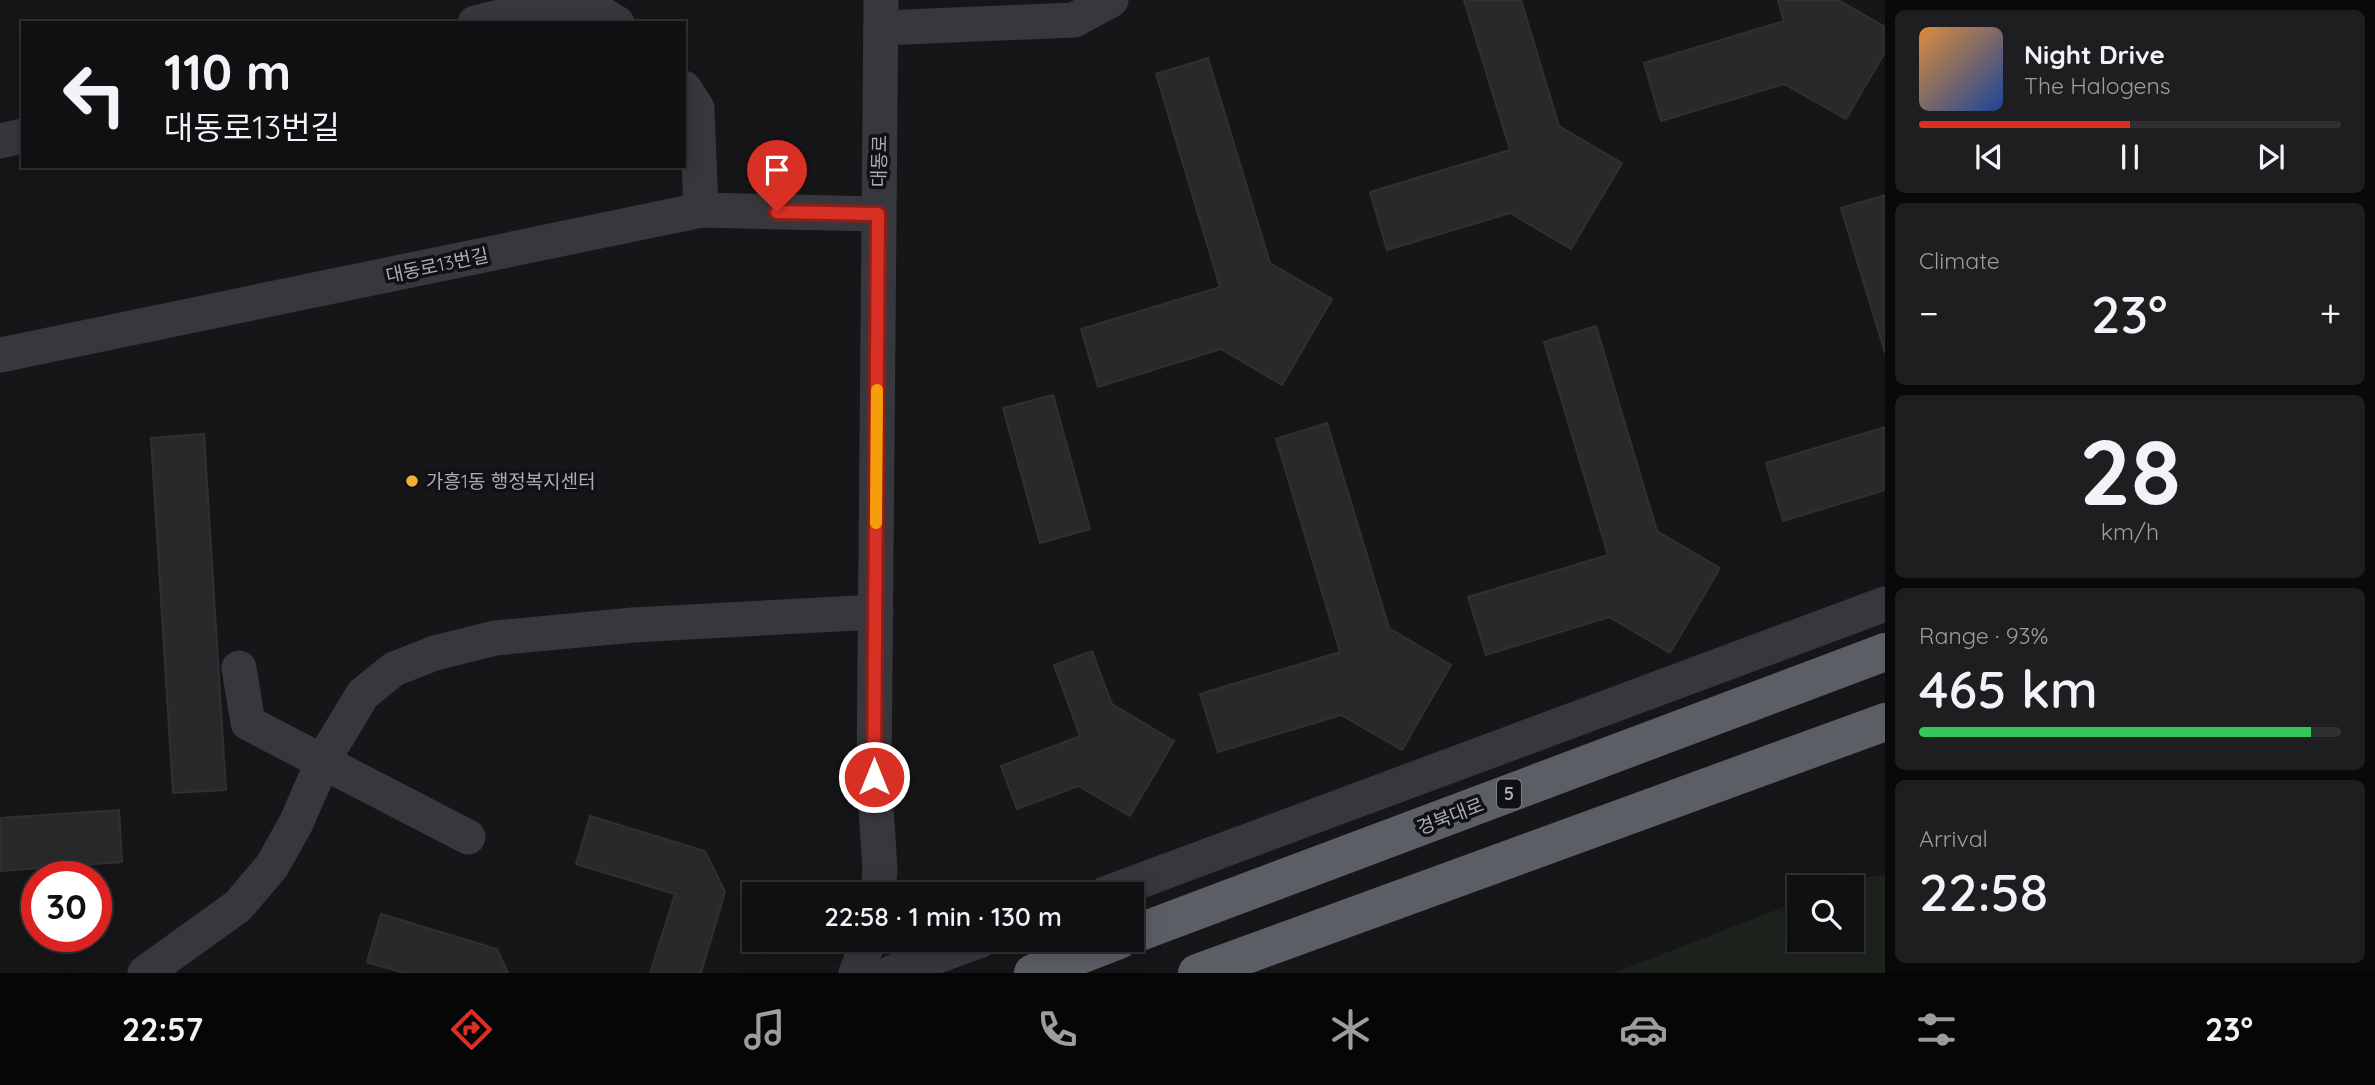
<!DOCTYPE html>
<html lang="en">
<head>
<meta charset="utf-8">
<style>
	:root { --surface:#101012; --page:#1e1e20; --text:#f1f3f6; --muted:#9c9d9f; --line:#303032; --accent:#d93025 }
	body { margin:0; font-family:Quicksand,"Noto Sans KR",sans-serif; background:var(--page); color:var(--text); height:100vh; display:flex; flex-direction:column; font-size:26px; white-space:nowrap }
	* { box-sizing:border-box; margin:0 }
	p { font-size:23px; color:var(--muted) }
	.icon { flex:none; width:38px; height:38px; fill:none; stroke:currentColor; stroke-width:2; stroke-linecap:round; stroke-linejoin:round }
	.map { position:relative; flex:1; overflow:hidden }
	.panel { display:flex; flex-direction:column; gap:10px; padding:10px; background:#09090a; width:490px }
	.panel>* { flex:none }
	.guide { position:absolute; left:21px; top:21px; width:665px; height:147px; border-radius:0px; box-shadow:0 4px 18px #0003,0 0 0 2px var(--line); background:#101012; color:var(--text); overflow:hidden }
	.controls { position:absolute; left:1787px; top:875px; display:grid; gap:14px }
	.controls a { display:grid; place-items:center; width:77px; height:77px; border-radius:0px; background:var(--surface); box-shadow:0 4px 18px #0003,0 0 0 2px var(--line); font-size:35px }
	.speed { position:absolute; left:21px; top:861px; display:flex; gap:14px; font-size:35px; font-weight:700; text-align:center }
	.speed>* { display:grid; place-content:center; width:91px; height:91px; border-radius:50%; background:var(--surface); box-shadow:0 4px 18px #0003,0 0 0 2px var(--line); line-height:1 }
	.speed .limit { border:10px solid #d22; background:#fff; color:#111 }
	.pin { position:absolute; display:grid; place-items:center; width:60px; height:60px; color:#fff; margin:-72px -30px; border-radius:50% 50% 50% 0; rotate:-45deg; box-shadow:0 0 7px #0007 }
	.pin .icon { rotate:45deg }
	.me { position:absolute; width:77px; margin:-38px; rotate:0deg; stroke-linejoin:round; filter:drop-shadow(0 0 5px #0008) }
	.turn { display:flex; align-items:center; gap:24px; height:147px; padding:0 28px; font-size:32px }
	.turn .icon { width:91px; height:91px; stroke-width:2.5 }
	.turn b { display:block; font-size:49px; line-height:60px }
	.big { font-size:52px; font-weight:600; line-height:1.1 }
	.panel .widget { flex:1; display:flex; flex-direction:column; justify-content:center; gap:10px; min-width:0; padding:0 24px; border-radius:10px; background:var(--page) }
	.panel .dial { align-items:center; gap:0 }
	.dial b { font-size:91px; line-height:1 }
	.song { display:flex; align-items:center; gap:21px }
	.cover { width:84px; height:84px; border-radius:10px; background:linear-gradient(135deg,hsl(30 70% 55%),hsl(220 70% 35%)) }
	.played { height:7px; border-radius:4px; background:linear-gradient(90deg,var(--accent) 50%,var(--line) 50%) }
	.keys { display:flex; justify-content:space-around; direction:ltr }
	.heat { display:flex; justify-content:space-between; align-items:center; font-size:38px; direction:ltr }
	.charge { height:10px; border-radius:5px; background:linear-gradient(90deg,#34c759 93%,var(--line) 0) }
	.trip { position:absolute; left:742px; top:882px; width:402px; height:70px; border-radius:0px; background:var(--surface); box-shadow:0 4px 18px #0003,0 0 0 2px var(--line); font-weight:600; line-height:70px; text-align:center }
	.tab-bar { display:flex; height:112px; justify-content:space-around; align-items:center; background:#060607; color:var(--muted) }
	.tab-bar .icon { width:49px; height:49px }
	.tab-bar .current { color:var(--accent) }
	.tab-bar b { font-size:32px; color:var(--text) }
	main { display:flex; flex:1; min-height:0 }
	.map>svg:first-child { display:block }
	.green { fill:#1c231d }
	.building { fill:#29292c; stroke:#303034; stroke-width:2 }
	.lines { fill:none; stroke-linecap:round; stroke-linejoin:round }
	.minor { stroke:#37383d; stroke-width:35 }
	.trunk { stroke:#5b5e65; stroke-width:38 }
	.route-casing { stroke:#8d1f18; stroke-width:18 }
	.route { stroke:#d93025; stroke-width:12 }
	.slow { stroke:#f59e0b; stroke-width:12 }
	.poi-dot { fill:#f2b134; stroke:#111113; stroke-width:2.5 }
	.labels { text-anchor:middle; stroke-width:7; stroke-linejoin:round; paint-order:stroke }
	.shield { fill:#111113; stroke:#7b7e86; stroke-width:2 }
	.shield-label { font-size:18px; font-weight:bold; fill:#a8adb8 }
	.street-label { font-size:19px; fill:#a8adb8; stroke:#111113 }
	.poi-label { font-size:19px; fill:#a8adb8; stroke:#111113; text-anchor:start }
</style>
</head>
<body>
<main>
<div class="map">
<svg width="1885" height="973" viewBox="0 0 1885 973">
	<rect width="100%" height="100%" fill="#161618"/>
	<!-- green -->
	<path class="green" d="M1885,875v98h-271l185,-72v39h53v-53h-16l25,-9z"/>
	<!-- building -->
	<g class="building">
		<path d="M1464,0h57l38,126 63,37 -51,86 -61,-36 -123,37 -17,-58 140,-42z"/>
		<path d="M1778,0h60l47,27v25l-39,67 -62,-35 -123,37 -17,-58 140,-42z"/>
		<path d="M1208,58l62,205 62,36 -50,86 -61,-36 -123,38 -17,-58 139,-42 -64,-213z"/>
		<path d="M1885,195v158l-44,-145z"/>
		<path d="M1596,326l61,205 63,37 -50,85 -61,-36 -123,38 -18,-58 140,-42 -64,-213z"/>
		<path d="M1053,395l37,134 -50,14 -37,-135z"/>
		<path d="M1327,423l62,205 62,37 -49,85 -61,-35 -123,37 -18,-58 140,-42 -64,-213z"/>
		<path d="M1885,427v63l-102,31 -17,-58z"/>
		<path d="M204,434l22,356 -53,3 -22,-355z"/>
		<path d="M1092,651l20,53 62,37 -44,75 -52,-30 -61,23 -16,-43 79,-30 -26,-71z"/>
		<path d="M119,810l3,52 -122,9v-53z"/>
		<path d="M590,816l115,35 20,41 -24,81h-51l25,-79 -99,-30z"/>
		<path d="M381,914l116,35 11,24h-104l-37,-11z"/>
	</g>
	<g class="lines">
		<!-- minor -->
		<g class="minor">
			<path d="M475,23l61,-15 64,5 17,10"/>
			<path d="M882,28l192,-8 37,-20"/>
			<path d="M684,88l13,20 4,102"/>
			<path d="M0,141l23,-5"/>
			<path d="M0,355l701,-145 177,4"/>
			<path d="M239,668l9,55 220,114"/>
			<path d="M878,894l2,-25 -6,-92 7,-777"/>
			<path d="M1105,894l780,-290"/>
			<path d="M145,973l93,-67 34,-40 24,-43 29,-66 38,-63 31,-25 41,-16 60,-15 138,-13 243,-13"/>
			<path d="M856,973l13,-33"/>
			<path d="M891,973l90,-33"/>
		</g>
		<!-- trunk -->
		<g class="trunk">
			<path d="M1132,935l753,-283"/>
			<path d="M1033,973l86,-33"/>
			<path d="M1197,973l688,-251"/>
		</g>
	</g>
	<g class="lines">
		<!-- route casing -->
		<g class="route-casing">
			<path id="route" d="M777,212l101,2 -4,563"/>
		</g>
		<!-- route -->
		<use href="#route" class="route"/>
		<!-- slow -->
		<path class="slow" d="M876,523l1,-133"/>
	</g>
	<!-- markers -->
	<circle class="poi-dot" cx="412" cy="481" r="7"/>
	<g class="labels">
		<!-- shield labels -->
		<rect class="shield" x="1497" y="779.5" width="24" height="29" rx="5"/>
		<g class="shield-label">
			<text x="1509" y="800">5</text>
		</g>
		<!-- street labels -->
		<g class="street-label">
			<text transform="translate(879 161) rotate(-89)" y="7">대동로</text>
			<text transform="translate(437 265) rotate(-12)" y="7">대동로13번길</text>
			<text transform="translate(1450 816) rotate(-21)" y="7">경북대로</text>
		</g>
		<!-- poi labels -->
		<g class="poi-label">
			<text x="426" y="488">가흥1동 행정복지센터</text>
		</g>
	</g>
</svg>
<div class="controls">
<a><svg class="icon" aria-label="search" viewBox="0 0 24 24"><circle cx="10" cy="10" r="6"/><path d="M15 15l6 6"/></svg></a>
</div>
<div class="speed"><div class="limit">30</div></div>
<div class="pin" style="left:777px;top:212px;background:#d93025"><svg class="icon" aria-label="arrive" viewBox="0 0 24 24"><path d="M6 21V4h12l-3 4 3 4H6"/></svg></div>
<svg class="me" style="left:874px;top:777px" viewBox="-20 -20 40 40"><circle r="17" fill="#d93025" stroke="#fff" stroke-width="3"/><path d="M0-11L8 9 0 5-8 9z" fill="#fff"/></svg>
<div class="trip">22:58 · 1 min · 130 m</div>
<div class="guide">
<div class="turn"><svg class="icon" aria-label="left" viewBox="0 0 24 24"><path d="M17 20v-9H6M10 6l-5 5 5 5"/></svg><div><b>110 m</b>대동로13번길</div></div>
</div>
</div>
<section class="panel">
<div class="widget">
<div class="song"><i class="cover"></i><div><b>Night Drive</b><p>The Halogens</p></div></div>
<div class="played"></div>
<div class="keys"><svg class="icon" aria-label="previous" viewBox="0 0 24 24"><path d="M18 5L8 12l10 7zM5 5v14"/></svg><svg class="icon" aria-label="pause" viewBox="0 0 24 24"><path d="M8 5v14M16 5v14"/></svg><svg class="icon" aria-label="next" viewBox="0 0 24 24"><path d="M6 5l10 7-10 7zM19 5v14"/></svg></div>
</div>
<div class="widget"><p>Climate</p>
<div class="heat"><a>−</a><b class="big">23°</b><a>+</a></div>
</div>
<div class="widget dial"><b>28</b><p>km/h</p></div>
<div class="widget"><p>Range · 93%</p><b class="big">465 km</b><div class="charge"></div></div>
<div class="widget"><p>Arrival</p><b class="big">22:58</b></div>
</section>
</main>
<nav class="tab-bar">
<b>22:57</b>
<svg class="icon current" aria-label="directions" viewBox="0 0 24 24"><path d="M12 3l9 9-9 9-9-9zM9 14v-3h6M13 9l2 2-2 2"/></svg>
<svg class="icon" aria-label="music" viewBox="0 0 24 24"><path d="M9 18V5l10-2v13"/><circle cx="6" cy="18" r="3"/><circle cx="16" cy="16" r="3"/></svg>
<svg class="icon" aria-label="phone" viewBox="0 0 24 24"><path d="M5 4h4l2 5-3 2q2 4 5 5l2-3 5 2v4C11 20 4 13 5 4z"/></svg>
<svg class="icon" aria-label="climate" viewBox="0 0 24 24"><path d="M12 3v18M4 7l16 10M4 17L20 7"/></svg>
<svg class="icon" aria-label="car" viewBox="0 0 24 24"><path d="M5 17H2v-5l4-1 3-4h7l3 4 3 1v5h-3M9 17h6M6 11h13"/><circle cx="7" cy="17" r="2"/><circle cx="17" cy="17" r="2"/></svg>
<svg class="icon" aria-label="filters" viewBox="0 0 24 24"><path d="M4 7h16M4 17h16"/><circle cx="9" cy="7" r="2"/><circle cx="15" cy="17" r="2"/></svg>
<b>23°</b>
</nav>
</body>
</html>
